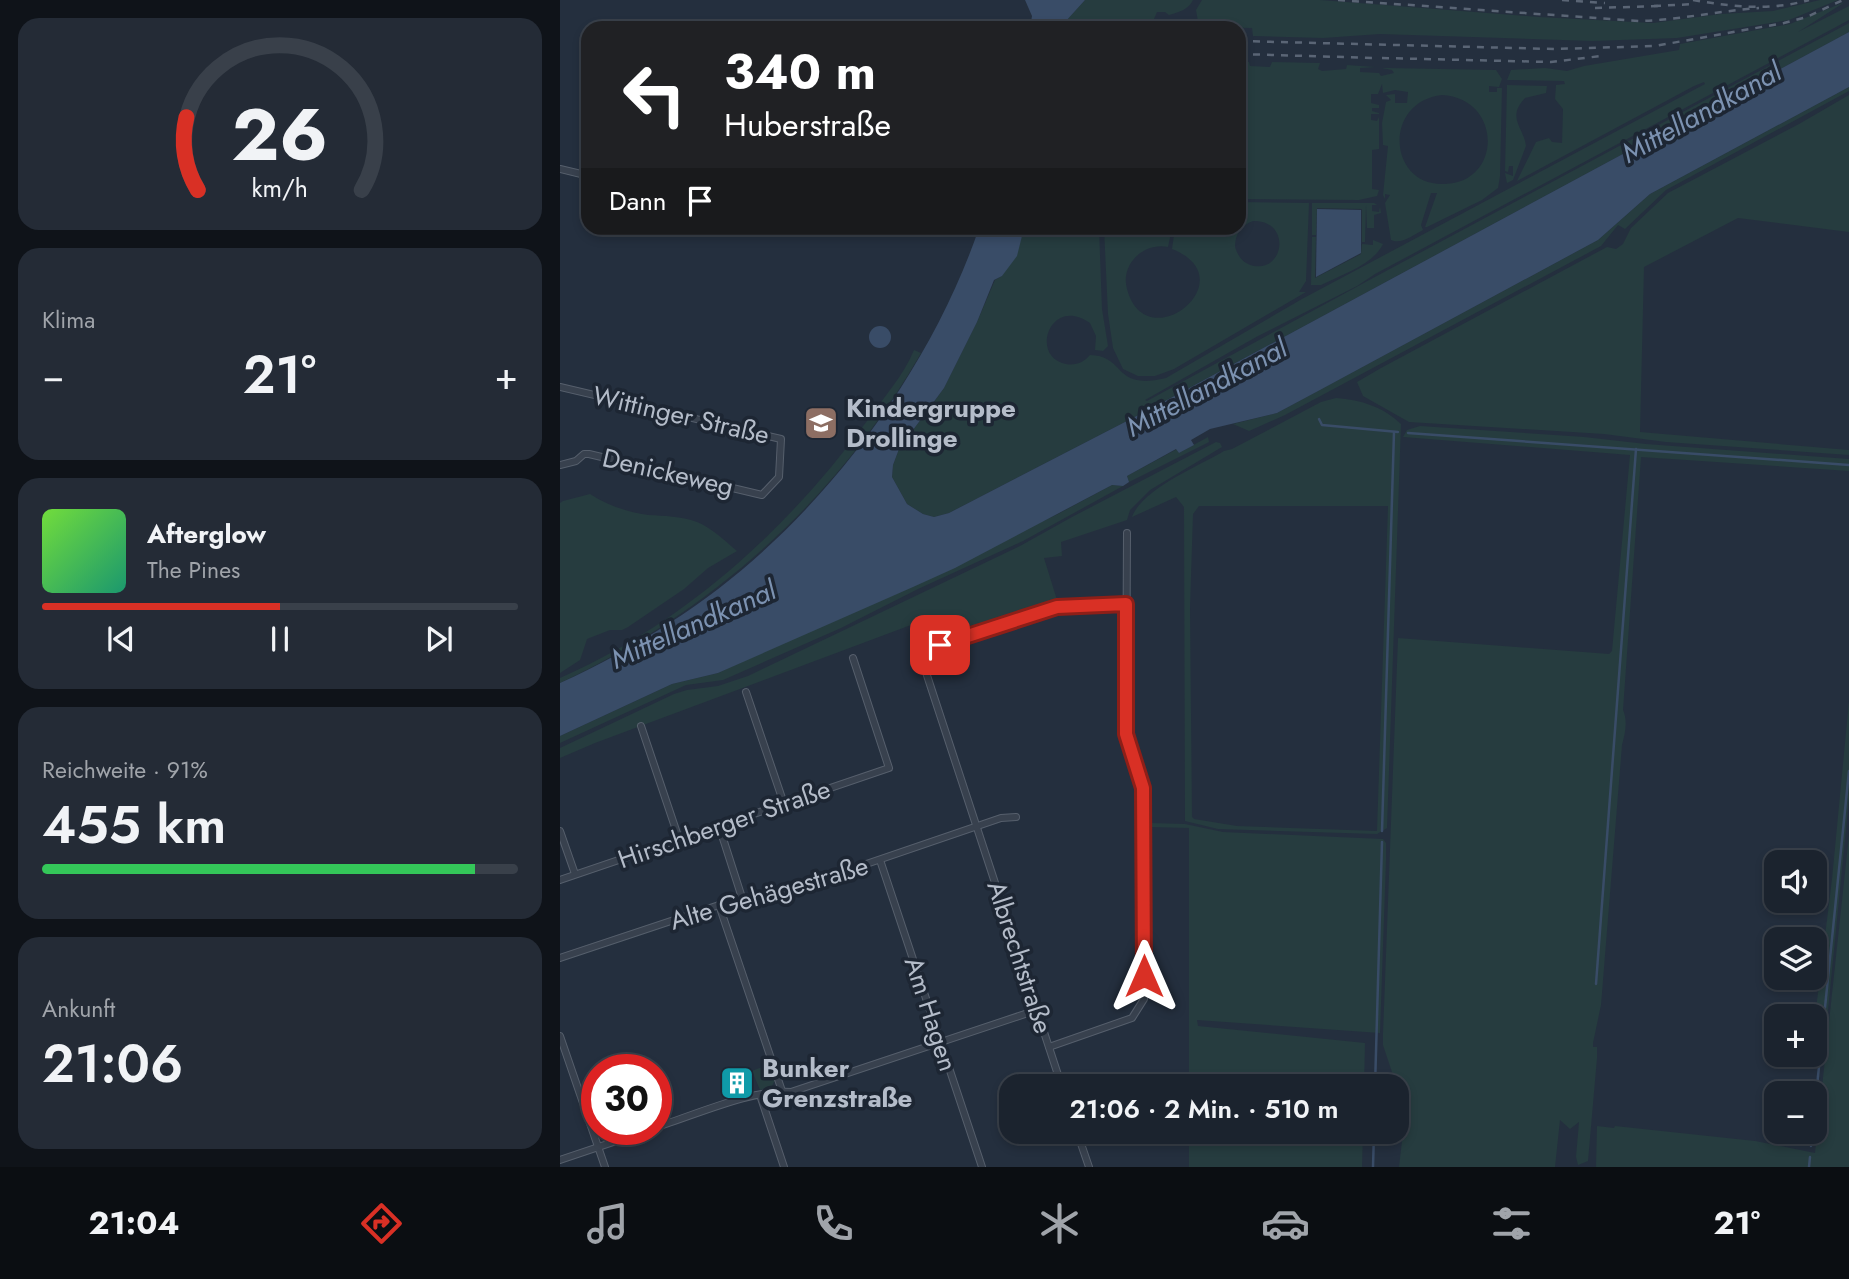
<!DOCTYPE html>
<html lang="de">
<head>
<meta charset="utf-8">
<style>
	:root { --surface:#1b232e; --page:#242b36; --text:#f1f3f6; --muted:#a0a4aa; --line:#39404a; --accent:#d93025 }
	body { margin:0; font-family:Jost,sans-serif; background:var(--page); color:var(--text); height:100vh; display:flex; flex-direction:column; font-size:26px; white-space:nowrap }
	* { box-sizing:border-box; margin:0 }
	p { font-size:23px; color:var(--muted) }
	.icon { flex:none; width:38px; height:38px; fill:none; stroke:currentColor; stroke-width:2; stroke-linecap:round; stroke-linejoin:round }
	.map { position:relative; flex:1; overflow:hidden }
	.drawer { display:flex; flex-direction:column; gap:18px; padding:18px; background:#0f1319; width:560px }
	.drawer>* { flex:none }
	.guide { position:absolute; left:21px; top:21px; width:665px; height:214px; border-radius:21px; box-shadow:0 4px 10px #0003,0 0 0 2px var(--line); background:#202124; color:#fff; overflow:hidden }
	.controls { position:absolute; left:1204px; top:850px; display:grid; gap:14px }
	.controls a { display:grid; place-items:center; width:63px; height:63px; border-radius:14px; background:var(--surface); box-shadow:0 4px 10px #0003,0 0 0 2px var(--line); font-size:35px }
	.speed { position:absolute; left:21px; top:1054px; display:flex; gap:14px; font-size:35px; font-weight:700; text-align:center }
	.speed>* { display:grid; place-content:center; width:91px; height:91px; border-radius:50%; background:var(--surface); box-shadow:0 4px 10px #0003,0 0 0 2px var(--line); line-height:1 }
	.speed .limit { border:10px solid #d22; background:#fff; color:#111 }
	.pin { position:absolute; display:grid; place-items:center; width:60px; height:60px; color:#fff; margin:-30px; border-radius:14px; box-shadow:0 4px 10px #0006 }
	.me { position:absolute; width:77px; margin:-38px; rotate:0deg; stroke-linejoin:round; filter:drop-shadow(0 0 5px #0008) }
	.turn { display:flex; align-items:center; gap:24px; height:147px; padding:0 28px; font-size:32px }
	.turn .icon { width:91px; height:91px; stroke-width:2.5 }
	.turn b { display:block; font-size:49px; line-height:60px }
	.then { display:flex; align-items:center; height:66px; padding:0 28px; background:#0003; gap:14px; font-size:26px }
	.big { font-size:52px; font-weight:600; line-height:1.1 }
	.drawer .widget { flex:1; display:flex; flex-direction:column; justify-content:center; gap:10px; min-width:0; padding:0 24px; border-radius:21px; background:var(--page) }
	.drawer .dial { align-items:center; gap:0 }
	.dial svg { height:182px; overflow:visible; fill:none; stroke:var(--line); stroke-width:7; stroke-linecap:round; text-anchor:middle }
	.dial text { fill:var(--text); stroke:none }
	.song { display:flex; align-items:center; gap:21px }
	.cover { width:84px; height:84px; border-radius:10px; background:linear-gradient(135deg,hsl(100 70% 55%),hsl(160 70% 35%)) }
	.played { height:7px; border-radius:4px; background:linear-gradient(90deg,var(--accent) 50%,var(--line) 50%) }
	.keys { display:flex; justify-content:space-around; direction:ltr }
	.heat { display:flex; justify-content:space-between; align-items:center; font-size:38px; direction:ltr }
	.charge { height:10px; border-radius:5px; background:linear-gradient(90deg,#34c759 91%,var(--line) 0) }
	.trip { position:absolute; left:439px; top:1074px; width:410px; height:70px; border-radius:21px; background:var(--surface); box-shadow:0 4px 10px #0003,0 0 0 2px var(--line); font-weight:600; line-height:70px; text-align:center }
	.tabs { display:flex; height:112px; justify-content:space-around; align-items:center; background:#0b0e12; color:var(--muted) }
	.tabs .icon { width:49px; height:49px }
	.tabs .current { color:var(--accent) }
	.tabs b { font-size:32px; color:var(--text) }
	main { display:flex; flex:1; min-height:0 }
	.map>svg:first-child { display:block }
	.green { fill:#263c3f; fill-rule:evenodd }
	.water { fill:#394c67 }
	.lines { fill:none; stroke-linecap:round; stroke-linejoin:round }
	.stream { stroke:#394c67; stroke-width:2.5 }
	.minor-casing { stroke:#565f6c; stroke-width:8 }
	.minor { stroke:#38414e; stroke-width:6 }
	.rail { stroke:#5a6575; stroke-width:2.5; stroke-dasharray:7 7; stroke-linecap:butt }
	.route-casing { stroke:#8d1f18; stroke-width:18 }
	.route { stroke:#d93025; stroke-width:12 }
	.labels { text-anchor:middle; stroke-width:7; stroke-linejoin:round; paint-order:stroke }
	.poi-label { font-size:26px; font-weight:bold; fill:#b4bcc9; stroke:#1d2633; text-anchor:start }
	.street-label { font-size:26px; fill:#b4bcc9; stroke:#1d2633 }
	.water-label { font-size:28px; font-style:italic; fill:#7c92b1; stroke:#1d2633 }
</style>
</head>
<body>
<main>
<section class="drawer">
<div class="widget dial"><svg viewBox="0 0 100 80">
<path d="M14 69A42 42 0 1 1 86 69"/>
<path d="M14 69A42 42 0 0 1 9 37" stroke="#d93025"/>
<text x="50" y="56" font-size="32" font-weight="700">26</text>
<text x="50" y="72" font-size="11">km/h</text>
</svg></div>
<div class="widget"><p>Klima</p>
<div class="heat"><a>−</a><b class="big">21°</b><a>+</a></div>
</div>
<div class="widget">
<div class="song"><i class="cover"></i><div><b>Afterglow</b><p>The Pines</p></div></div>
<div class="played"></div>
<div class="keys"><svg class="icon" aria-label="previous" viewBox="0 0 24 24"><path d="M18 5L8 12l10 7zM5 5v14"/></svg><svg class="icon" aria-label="pause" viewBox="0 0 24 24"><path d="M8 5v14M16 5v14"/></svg><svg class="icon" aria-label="next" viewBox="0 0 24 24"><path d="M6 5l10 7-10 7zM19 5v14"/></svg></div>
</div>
<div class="widget"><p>Reichweite · 91%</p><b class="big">455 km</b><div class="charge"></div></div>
<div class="widget"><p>Ankunft</p><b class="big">21:06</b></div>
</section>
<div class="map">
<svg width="1289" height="1167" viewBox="0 0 1289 1167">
	<rect width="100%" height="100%" fill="#242f3e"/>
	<!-- green -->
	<g class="green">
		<path d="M525,0h108c-5,10 -14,12 -24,15l-4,-3h-8l-3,7 -14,4 -6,5h-70l1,-6z"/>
		<path d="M642,0h118l219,17 114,6 68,-9 52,-3 47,-11h18l-49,20 -112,18 -84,3 -213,-7 -57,4 -70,-2 -1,-8 -53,-1 -3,-17z"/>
		<path d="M1285,2l-47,30 51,-26v14l-474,254 -18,12 -99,50 -113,64 2,1 226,-123 476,-255v9l-695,375 -205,106 -15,4 -11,-3 -16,-10 -15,-27 1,-12 6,-16 45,-61 33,-66 18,-42 7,-4 18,-35 4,-13h4l-1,3 13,-3h59l3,81 6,37 -5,5 -8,-1 1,-14 -6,-13c-40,-28 -61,34 -24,41 10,2 18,-2 24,-9 37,1 22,36 76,23l136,-79 403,-215 -1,-2 -10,4 -177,95 19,-39 13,-4 3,4 10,1 1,-34 -8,-10 1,-14 9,-1 -1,-3 -57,-1 4,-10 34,-2 22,3 17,-5 95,-16 1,-6 110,-20z"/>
		<path d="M684,62h5l1,4 20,1 2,-5 48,1 -2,6 4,2 24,-2 1,-4 28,2 -15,1v4l19,1 2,3 13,-3 -2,-3 -10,-2h4l110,2 6,9 -3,8 -10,-1v6h8v-4h5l-2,88 -2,12 -16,12 -55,27h-2l12,-34h-6l-10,32 2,5c-10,5 -22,15 -32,10l-6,-37 5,-8 -5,-1v5l-2,-4 5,-49 -5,-1 -1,-22 4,-21 5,-2 -5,-5 9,-1v9h12l1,-11 -13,-2 -12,3 -1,-9 -4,10h-7v9l8,2v3h-7v3l7,2v1h-8v6l6,1 2,-4v32l-7,1v39l7,1 -2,6 -18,4 -120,-1v-125h4zM882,95c60,3 61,87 3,89 -57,3 -63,-82 -3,-89z"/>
		<path d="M947,85l40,1 -1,7 -21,5c-19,20 -1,30 1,48l-13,34 -6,3 -2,-10 8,3v-10h-4l-1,6 -3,-1z"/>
		<path d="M1289,87v4l-183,99 -41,39 -7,-4 -17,21 -316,169 -36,16 -16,-7 44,-11 321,-173 52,-46z"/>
		<path d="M1289,95v137l-111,-14 -94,49 -4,165 209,18v5l-183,-13 -62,-8 -195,-12 -46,-26 -6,-14 24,-14 226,-121 9,2 7,-5 8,-16 37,-35 131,-69z"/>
		<path d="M679,202l70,1 -3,78 -7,11h7l-132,77 -19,7h-17l-15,-7 -10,-21 -5,-34 -4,-86h68l-4,19c-24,-5 -48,17 -41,42 19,72 121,-10 45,-40l3,-21h64zM693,221c38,-1 32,50 1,45 -11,-2 -16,-10 -19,-19 0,-13 6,-22 18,-26z"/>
		<path d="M752,203h62l3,2h-5v6l7,1 1,-5 1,6 -7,2v13h-7l-1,-23 -1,37h-3v-33l-45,-1 -1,27h-4z"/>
		<path d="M752,237h4l-1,41 46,-24 1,-10 11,1v-5l10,4c-10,21 -42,31 -62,41h-10z"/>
		<path d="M354,350l7,3c-84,147 -209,258 -361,330v-5c125,-55 227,-148 307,-257 16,-23 37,-46 47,-71z"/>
		<path d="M776,398c26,2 47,9 65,26l-14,404 -10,6 -159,-5 -33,-8 -1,-314 -8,-10 -44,20c10,-28 67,-51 92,-66l8,-2 89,-47zM828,506l-11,325 -140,-5 -43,-7 -2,-2 -2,-209 3,-94 6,-8z"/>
		<path d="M860,426l164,11 62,7 203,15v12l-208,-14 -18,253c5,11 2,24 -1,35l-21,260 -8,38v4h4v11l-9,103 -10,4 -2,-8 3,-35 -9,7 -10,-9 -5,47h-156l9,-78 -12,-5 -13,-39v-11l15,-396 211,16 3,-3 18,-196 -227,-18 4,-7z"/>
		<path d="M648,437l1,5 -80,40 -2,-6 50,-27 2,4z"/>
		<path d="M656,442l4,1 2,4 -72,43 -20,20 -3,10 -66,22 1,14 -18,2 13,42 -54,16 -5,4 -65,22 -9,-9 -5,-11 -324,121 -35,15v-10l114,-54 13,-4 31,-4 30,-10 272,-130 52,-29z"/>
		<path d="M552,485l11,1 -100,55 -105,48 -77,39 -118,52 -37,5 -126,58v-7l112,-52 46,-11 340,-159z"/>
		<path d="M30,494c17,11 37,18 58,21 16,1 33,1 49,7 15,6 28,19 40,29l-29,17 -24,21 -56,38 -6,3h-12l-23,9 -7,21 -20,13v-170l3,-2z"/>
		<path d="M1289,701v97l-25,253 -9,-2v-32l17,-138z"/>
		<path d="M591,823l34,1 38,8 160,7 3,4v17l-6,173 -183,-13 1,6 167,17 -1,44h-175v-259l-40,-1z"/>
		<path d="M1289,835v332h-253l1,-41 17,2 1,-2 140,15 60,12z"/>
		<path d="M210,1061l5,19 -3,6 -12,4 -8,-19 15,-6z"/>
		<path d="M629,1132h174l-1,35h-173z"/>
	</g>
	<!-- water -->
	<g class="water">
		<path d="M465,0h60l-19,21 -2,7h-34l2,-12z"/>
		<path d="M1289,32v55l-199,107 -52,46 -278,150 -43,23 -67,16 -19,11 3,5 -15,8 -3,-4 -49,27 2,6 -6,4 -11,-1 -157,83 -42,19 -195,86 -46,11 -112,52v-53c38,-17 76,-38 111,-61 137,-87 256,-241 308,-394h45l-7,28 -15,20 -8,4 -17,42 -33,66 -45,61 -6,16 -1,12 15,27 16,10 11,3 15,-4 205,-106z"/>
		<path d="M757,209l44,1v43l-45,24z"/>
		<circle cx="320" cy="337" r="11"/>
	</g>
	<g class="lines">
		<!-- stream -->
		<g class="stream">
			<path d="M759,419l3,6 76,7"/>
			<path d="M848,433l441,32"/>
			<path d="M822,831l12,-399"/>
			<path d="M1036,984l40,-535"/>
			<path d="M815,1087l7,-245"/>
			<path d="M1255,1106l34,-335"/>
			<path d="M1251,1146l1,-14"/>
			<path d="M813,1167l1,-35"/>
			<path d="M1249,1167l1,-10"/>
		</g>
		<!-- minor casing -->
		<g class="minor-casing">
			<g id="minor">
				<path d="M0,169l21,5"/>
				<path d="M0,387l221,52 -2,38 -17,18 -173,-41h-5l-8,7 -16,4"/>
				<path d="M186,692l38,112"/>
				<path d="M81,726l38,113"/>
				<path d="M159,826l25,78"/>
				<path d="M0,831l15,43"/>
				<path d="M320,860l102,307"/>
				<path d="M0,880l329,-112 -36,-110"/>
				<path d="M159,905l63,186"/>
				<path d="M0,958l159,-53 36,-3 246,-84 15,-1"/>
				<path d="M0,1036l45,131"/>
				<path d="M489,1047l83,-29 12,-19 -1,-211 -17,-54 1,-201"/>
				<path d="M502,1087l-143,-436 138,-44 69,-3"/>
				<path d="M200,1095l24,72"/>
				<path d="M96,1127c40,-12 95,-38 135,-35l246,-82"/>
				<path d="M517,1132l12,35"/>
				<path d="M0,1160l92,-31"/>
			</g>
		</g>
		<!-- minor -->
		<use href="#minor" class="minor"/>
		<!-- rail -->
		<g class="rail">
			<path d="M778,0l301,21c40,-1 79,-10 120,-13"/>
			<path d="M1002,0l43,3"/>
			<path d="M1133,0c40,7 77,11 116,0"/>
			<path d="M1094,6l42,-2"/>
			<path d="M1035,8l66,-2"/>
			<path d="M679,41l315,8 101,-3 129,-23 23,-6 36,-17"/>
			<path d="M679,54l137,4"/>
			<path d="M822,58l169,4 50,-6"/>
		</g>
	</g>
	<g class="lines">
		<!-- route casing -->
		<g class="route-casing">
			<path id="route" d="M380,645l117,-38 69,-3v130l17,54 1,188"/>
		</g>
		<!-- route -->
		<use href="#route" class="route"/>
	</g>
	<!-- icons -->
	<defs>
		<g id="school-square" transform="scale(1.75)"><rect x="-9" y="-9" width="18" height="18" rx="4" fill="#8d6e63" stroke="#1d2633"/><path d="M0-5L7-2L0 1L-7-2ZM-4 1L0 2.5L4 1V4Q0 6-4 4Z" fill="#fff"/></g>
		<g id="building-square" transform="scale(1.75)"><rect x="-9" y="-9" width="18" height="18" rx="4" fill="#0f9aa8" stroke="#1d2633"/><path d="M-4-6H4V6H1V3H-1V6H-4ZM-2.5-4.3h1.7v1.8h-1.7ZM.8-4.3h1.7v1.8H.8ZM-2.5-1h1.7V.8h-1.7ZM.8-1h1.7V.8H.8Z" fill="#fff"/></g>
	</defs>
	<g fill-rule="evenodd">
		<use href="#school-square" x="261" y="423"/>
		<use href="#building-square" x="177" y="1083"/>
	</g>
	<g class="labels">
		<!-- poi labels -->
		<g class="poi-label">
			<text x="286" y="417">Kindergruppe<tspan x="286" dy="30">Drollinge</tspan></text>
			<text x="202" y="1077">Bunker<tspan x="202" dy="30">Grenzstraße</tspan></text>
		</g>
		<!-- street labels -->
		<g class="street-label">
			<text transform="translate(121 415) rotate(13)" y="9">Wittinger Straße</text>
			<text transform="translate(108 472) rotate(13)" y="9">Denickeweg</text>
			<text transform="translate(164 824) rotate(-19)" y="9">Hirschberger Straße</text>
			<text transform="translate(209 893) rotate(-16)" y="9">Alte Gehägestraße</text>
			<text transform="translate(460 957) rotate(72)" y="9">Albrechtstraße</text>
			<text transform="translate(371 1014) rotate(72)" y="9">Am Hagen</text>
		</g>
		<!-- water labels -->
		<g class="water-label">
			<text transform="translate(1141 112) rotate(-29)" y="10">Mittellandkanal</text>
			<text transform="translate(646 387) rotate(-28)" y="10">Mittellandkanal</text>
			<text transform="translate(133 624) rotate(-24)" y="10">Mittellandkanal</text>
		</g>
	</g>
</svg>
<div class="controls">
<a><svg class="icon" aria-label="sound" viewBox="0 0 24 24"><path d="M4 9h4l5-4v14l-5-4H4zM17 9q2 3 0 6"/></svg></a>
<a><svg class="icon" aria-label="layers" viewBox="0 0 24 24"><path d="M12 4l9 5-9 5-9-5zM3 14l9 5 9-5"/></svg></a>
<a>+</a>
<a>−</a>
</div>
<div class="speed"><div class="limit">30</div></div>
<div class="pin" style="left:380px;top:645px;background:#d93025"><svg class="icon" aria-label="arrive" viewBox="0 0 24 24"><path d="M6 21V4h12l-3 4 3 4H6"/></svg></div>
<svg class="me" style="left:584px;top:976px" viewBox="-20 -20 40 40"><path d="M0-17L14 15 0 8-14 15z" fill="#d93025" stroke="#fff" stroke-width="4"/></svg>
<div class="trip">21:06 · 2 Min. · 510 m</div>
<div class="guide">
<div class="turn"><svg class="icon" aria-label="left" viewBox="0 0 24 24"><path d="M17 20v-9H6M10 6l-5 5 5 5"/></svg><div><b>340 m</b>Huberstraße</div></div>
<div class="then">Dann<svg class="icon" aria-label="arrive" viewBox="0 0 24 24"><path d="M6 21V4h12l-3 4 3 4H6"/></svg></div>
</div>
</div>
</main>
<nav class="tabs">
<b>21:04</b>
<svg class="icon current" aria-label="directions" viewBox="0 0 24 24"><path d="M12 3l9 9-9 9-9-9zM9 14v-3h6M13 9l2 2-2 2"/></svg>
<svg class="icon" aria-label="music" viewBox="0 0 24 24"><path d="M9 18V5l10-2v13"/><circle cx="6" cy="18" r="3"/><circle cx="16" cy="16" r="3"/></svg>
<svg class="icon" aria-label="phone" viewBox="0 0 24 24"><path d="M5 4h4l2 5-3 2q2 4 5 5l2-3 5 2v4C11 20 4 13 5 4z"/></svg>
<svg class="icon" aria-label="climate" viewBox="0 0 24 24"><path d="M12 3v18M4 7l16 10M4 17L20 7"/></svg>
<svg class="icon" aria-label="car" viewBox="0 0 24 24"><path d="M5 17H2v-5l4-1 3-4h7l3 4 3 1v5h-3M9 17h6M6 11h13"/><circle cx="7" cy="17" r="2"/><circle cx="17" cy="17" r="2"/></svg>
<svg class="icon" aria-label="filters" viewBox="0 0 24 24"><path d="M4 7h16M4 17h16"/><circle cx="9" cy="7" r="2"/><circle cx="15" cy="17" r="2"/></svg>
<b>21°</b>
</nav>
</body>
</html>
